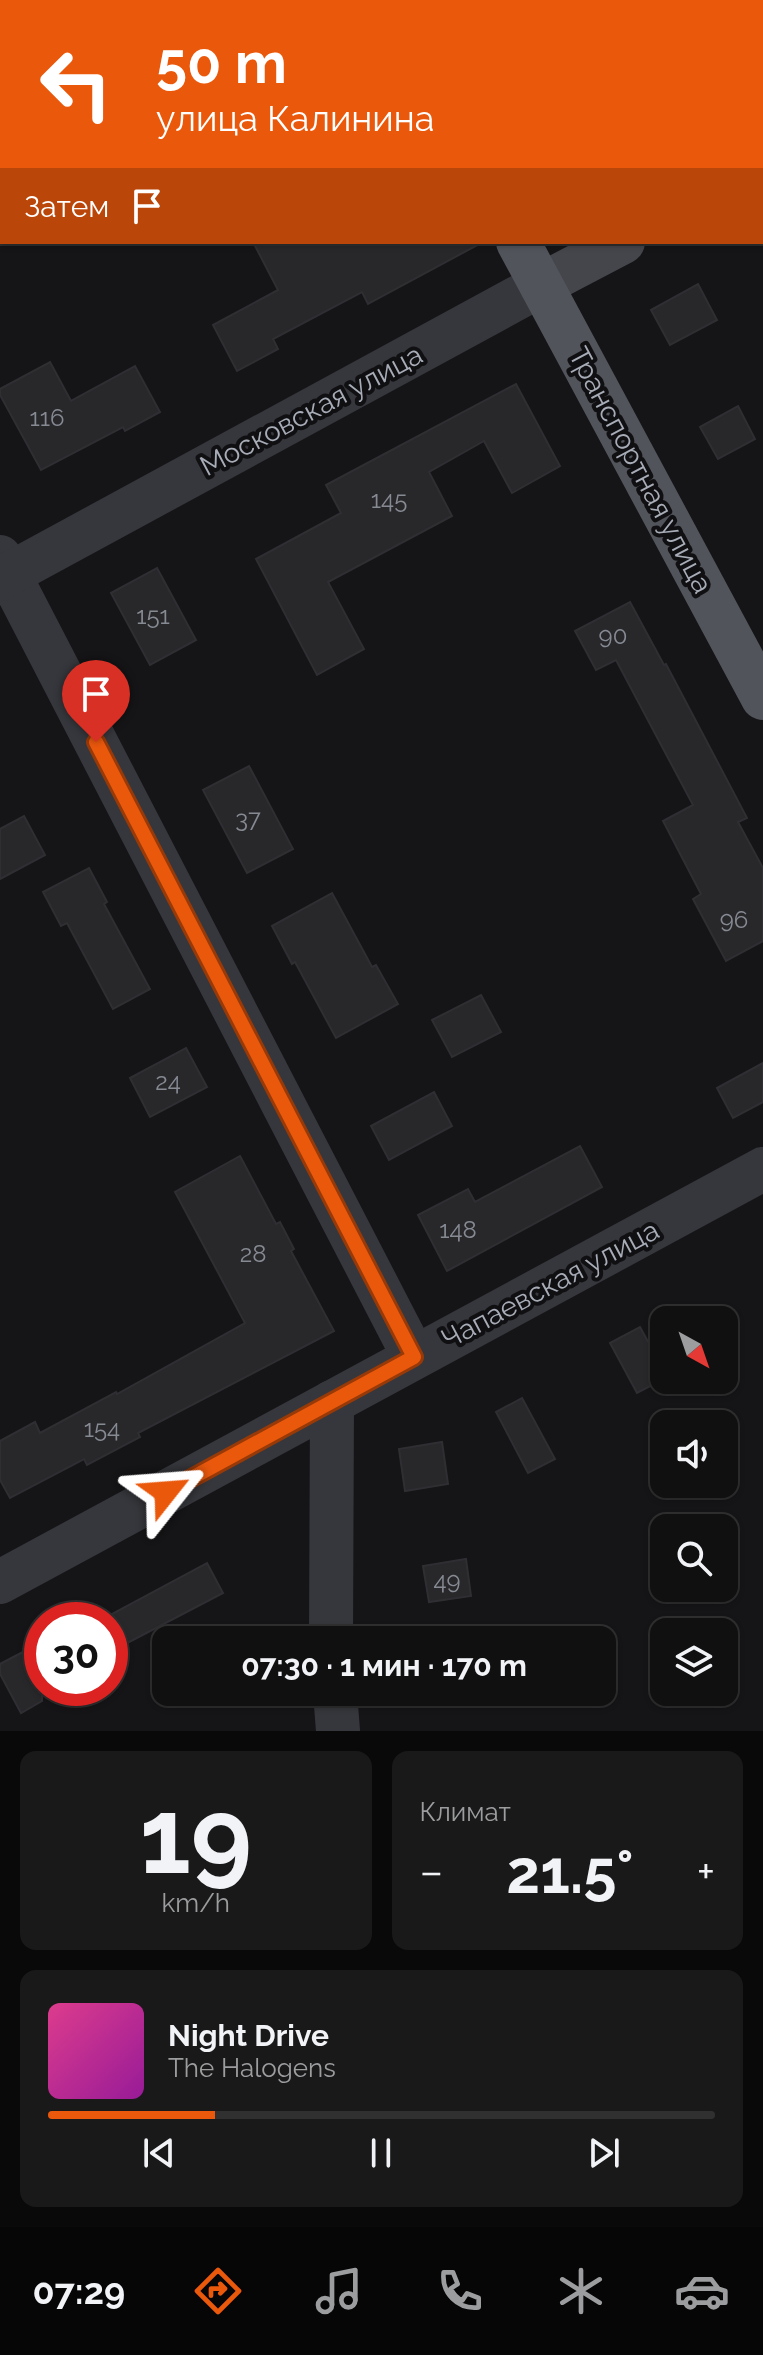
<!DOCTYPE html>
<html lang="ru">
<head>
<meta charset="utf-8">
<style>
	:root { --surface:#101011; --page:#19191a; --text:#f1f3f6; --muted:#9c9d9f; --line:#303031; --accent:#ea580c }
	body { margin:0; font-family:Raleway,sans-serif; background:var(--page); color:var(--text); height:100vh; display:flex; flex-direction:column; font-size:30px; white-space:nowrap }
	* { box-sizing:border-box; margin:0 }
	p { font-size:26px; color:var(--muted) }
	.icon { flex:none; width:44px; height:44px; fill:none; stroke:currentColor; stroke-width:2; stroke-linecap:round; stroke-linejoin:round }
	.map { position:relative; height:1731px; overflow:hidden }
	.drawer { display:flex; flex-direction:column; gap:20px; padding:20px; background:#090909; flex:1 }
	.drawer>* { flex:none }
	.hud { position:absolute; left:0px; top:0px; width:764px; height:244px; box-shadow:0 2px 6px #0004,0 0 0 2px var(--line); background:#ea580c; color:#fff; overflow:hidden }
	.needle { width:52px; rotate:140deg }
	.tools { position:absolute; left:650px; top:1306px; display:grid; gap:16px }
	.tools a { display:grid; place-items:center; width:88px; height:88px; border-radius:16px; background:var(--surface); box-shadow:0 2px 6px #0004,0 0 0 2px var(--line); font-size:40px }
	.speed { position:absolute; left:24px; top:1602px; display:flex; gap:16px; font-size:40px; font-weight:700; text-align:center }
	.speed>* { display:grid; place-content:center; width:104px; height:104px; border-radius:50%; background:var(--surface); box-shadow:0 2px 6px #0004,0 0 0 2px var(--line); line-height:1 }
	.speed .limit { border:12px solid #d22; background:#fff; color:#111 }
	.pin { position:absolute; display:grid; place-items:center; width:68px; height:68px; color:#fff; margin:-82px -34px; border-radius:50% 50% 50% 0; rotate:-45deg; box-shadow:0 0 8px #0007 }
	.pin .icon { rotate:45deg }
	.me { position:absolute; width:88px; margin:-44px; rotate:62deg; stroke-linejoin:round; filter:drop-shadow(0 0 6px #0008) }
	.turn { display:flex; align-items:center; gap:28px; height:168px; padding:0 24px; font-size:36px }
	.turn .icon { width:104px; height:104px; stroke-width:2.5 }
	.turn b { display:block; font-size:56px; line-height:68px }
	.then { display:flex; align-items:center; height:76px; padding:0 24px; background:#0003; gap:16px; font-size:30px }
	.big { font-size:60px; font-weight:700; line-height:1.1 }
	.drawer .card { flex:1; display:flex; flex-direction:column; justify-content:center; gap:12px; min-width:0; padding:0 28px; border-radius:16px; background:var(--page) }
	.drawer .dial { align-items:center; gap:0 }
	.dial b { font-size:104px; line-height:1 }
	.song { display:flex; align-items:center; gap:24px }
	.cover { width:96px; height:96px; border-radius:12px; background:linear-gradient(135deg,hsl(330 70% 55%),hsl(300 70% 35%)) }
	.played { height:8px; border-radius:4px; background:linear-gradient(90deg,var(--accent) 25%,var(--line) 25%) }
	.keys { display:flex; justify-content:space-around; direction:ltr }
	.heat { display:flex; justify-content:space-between; align-items:center; font-size:44px; direction:ltr }
	.drawer .tiles { flex:1; display:grid; gap:20px; grid-template-columns:1fr 1fr }
	.card:last-child { grid-column:span 2 }
	.trip { position:absolute; left:152px; top:1626px; width:464px; height:80px; border-radius:16px; background:var(--surface); box-shadow:0 2px 6px #0004,0 0 0 2px var(--line); font-weight:700; line-height:80px; text-align:center }
	.tabs { display:flex; height:128px; justify-content:space-around; align-items:center; background:#060607; color:var(--muted) }
	.tabs .icon { width:56px; height:56px }
	.tabs .active { color:var(--accent) }
	.tabs b { font-size:36px; color:var(--text) }
	.map>svg:first-child { display:block }
	.building { fill:#28282b; stroke:#2f2f33; stroke-width:2 }
	.lines { fill:none; stroke-linecap:round; stroke-linejoin:round }
	.minor { stroke:#36373c; stroke-width:44 }
	.tertiary { stroke:#36373c; stroke-width:44 }
	.secondary { stroke:#44464c; stroke-width:44 }
	.primary { stroke:#52545b; stroke-width:44 }
	.route-casing { stroke:#983908; stroke-width:20 }
	.route { stroke:#ea580c; stroke-width:14 }
	.labels { text-anchor:middle; stroke-width:8; stroke-linejoin:round; paint-order:stroke }
	.number-label { font-size:24px; fill:#868a93 }
	.street-label { font-size:28px; fill:#a7acb7; stroke:#101012 }
</style>
</head>
<body>
<div class="map">
<svg width="763" height="1731" viewBox="0 0 763 1731">
	<rect width="100%" height="100%" fill="#151517"/>
	<!-- building -->
	<g class="building">
		<path d="M253,242h230l-115,62 -6,-12 -89,47 5,10 -41,22 -24,-46 65,-35z"/>
		<path d="M698,284l19,36 -47,25 -19,-35z"/>
		<path d="M50,362l21,39 64,-35 25,46 -35,19 -2,-4 -82,43 -41,-75v-6z"/>
		<path d="M516,384l44,82 -48,27 -28,-52 -55,31 23,44 -124,66 36,67 -47,26 -61,-116 85,-46 -15,-28z"/>
		<path d="M738,406l17,33 -37,20 -18,-32z"/>
		<path d="M157,568l39,72 -46,25 -39,-72z"/>
		<path d="M630,602l34,63 2,-1 81,154 -9,4 25,46v73l-37,20 -33,-62 8,-5 -38,-73 30,-16 -77,-145 -20,10 -21,-39z"/>
		<path d="M249,766l44,83 -46,24 -44,-83z"/>
		<path d="M24,816l21,39 -45,24v-50z"/>
		<path d="M89,868l18,34 -3,2 46,85 -37,20 -46,-86 -6,3 -18,-34z"/>
		<path d="M332,893l40,74 4,-2 22,39 -62,34 -41,-76 -3,2 -20,-38z"/>
		<path d="M481,995l20,37 -49,25 -20,-37z"/>
		<path d="M186,1048l21,39 -57,30 -20,-39z"/>
		<path d="M763,1063v39l-30,16 -16,-30z"/>
		<path d="M434,1092l18,34 -63,34 -18,-34z"/>
		<path d="M580,1146l22,41 -155,84 -29,-56 50,-26 7,13z"/>
		<path d="M240,1156l36,68 4,-2 14,27 -3,2 43,80 -196,102 2,4 -53,28 -3,-6 -74,39 -10,-18v-39l35,-19 5,11 76,-41 1,2 128,-71 -70,-131z"/>
		<path d="M640,1327l24,44v8l-27,14 -27,-50z"/>
		<path d="M522,1398l33,61 -27,14 -32,-61z"/>
		<path d="M442,1442l6,42 -43,7 -6,-42z"/>
		<path d="M466,1559l5,37 -42,6 -6,-36z"/>
		<path d="M207,1563l16,30 -113,59v-37z"/>
		<path d="M42,1642v59l-21,12 -21,-39v-10z"/>
	</g>
	<g class="lines">
		<!-- minor -->
		<g class="minor">
			<path d="M0,557l414,800"/>
			<path d="M0,1582l763,-413"/>
			<path d="M331,1640l1,-238"/>
			<path d="M335,1692l3,39"/>
		</g>
		<!-- tertiary -->
		<path class="tertiary" d="M0,579l541,-294"/>
		<!-- secondary -->
		<g class="secondary">
			<path d="M762,168h1"/>
			<path d="M541,285l82,-43"/>
		</g>
		<!-- primary -->
		<g class="primary">
			<path d="M389,0l1,2"/>
			<path d="M518,242l245,456"/>
		</g>
	</g>
	<g class="lines">
		<!-- route casing -->
		<g class="route-casing">
			<path id="route" d="M96,742l318,615 -248,135"/>
		</g>
		<!-- route -->
		<use href="#route" class="route"/>
	</g>
	<g class="labels">
		<!-- number labels -->
		<g class="number-label">
			<text x="47" y="426">116</text>
			<text x="389" y="508">145</text>
			<text x="153" y="624">151</text>
			<text x="613" y="644">90</text>
			<text x="248" y="827">37</text>
			<text x="734" y="928">96</text>
			<text x="168" y="1090">24</text>
			<text x="458" y="1238">148</text>
			<text x="253" y="1262">28</text>
			<text x="102" y="1437">154</text>
			<text x="447" y="1589">49</text>
		</g>
		<!-- street labels -->
		<g class="street-label">
			<text transform="translate(311 410) rotate(-28)" y="10">Московская улица</text>
			<text transform="translate(641 470) rotate(62)" y="10">Транспортная улица</text>
			<text transform="translate(550 1284) rotate(-28)" y="10">Чапаевская улица</text>
		</g>
	</g>
</svg>
<div class="tools">
<a><svg class="needle" viewBox="-14 -14 28 28"><path d="M0-13l5 13h-10z" fill="#e53935"/><path d="M0 13l5-13h-10z" fill="#9c9d9f"/></svg></a>
<a><svg class="icon" aria-label="sound" viewBox="0 0 24 24"><path d="M4 9h4l5-4v14l-5-4H4zM17 9q2 3 0 6"/></svg></a>
<a><svg class="icon" aria-label="search" viewBox="0 0 24 24"><circle cx="10" cy="10" r="6"/><path d="M15 15l6 6"/></svg></a>
<a><svg class="icon" aria-label="layers" viewBox="0 0 24 24"><path d="M12 4l9 5-9 5-9-5zM3 14l9 5 9-5"/></svg></a>
</div>
<div class="speed"><div class="limit">30</div></div>
<div class="pin" style="left:96px;top:742px;background:#d93025"><svg class="icon" aria-label="arrive" viewBox="0 0 24 24"><path d="M6 21V4h12l-3 4 3 4H6"/></svg></div>
<svg class="me" style="left:166px;top:1492px" viewBox="-20 -20 40 40"><path d="M0-17L14 15 0 8-14 15z" fill="#ea580c" stroke="#fff" stroke-width="4"/></svg>
<div class="trip">07:30 · 1 мин · 170 m</div>
<div class="hud">
<div class="turn"><svg class="icon" aria-label="left" viewBox="0 0 24 24"><path d="M17 20v-9H6M10 6l-5 5 5 5"/></svg><div><b>50 m</b>улица Калинина</div></div>
<div class="then">Затем<svg class="icon" aria-label="arrive" viewBox="0 0 24 24"><path d="M6 21V4h12l-3 4 3 4H6"/></svg></div>
</div>
</div>
<section class="drawer">
<div class="tiles">
<div class="card dial"><b>19</b><p>km/h</p></div>
<div class="card"><p>Климат</p>
<div class="heat"><a>−</a><b class="big">21.5°</b><a>+</a></div>
</div>
<div class="card">
<div class="song"><i class="cover"></i><div><b>Night Drive</b><p>The Halogens</p></div></div>
<div class="played"></div>
<div class="keys"><svg class="icon" aria-label="previous" viewBox="0 0 24 24"><path d="M18 5L8 12l10 7zM5 5v14"/></svg><svg class="icon" aria-label="pause" viewBox="0 0 24 24"><path d="M8 5v14M16 5v14"/></svg><svg class="icon" aria-label="next" viewBox="0 0 24 24"><path d="M6 5l10 7-10 7zM19 5v14"/></svg></div>
</div>
</div>
</section>
<nav class="tabs">
<b>07:29</b>
<svg class="icon active" aria-label="directions" viewBox="0 0 24 24"><path d="M12 3l9 9-9 9-9-9zM9 14v-3h6M13 9l2 2-2 2"/></svg>
<svg class="icon" aria-label="music" viewBox="0 0 24 24"><path d="M9 18V5l10-2v13"/><circle cx="6" cy="18" r="3"/><circle cx="16" cy="16" r="3"/></svg>
<svg class="icon" aria-label="phone" viewBox="0 0 24 24"><path d="M5 4h4l2 5-3 2q2 4 5 5l2-3 5 2v4C11 20 4 13 5 4z"/></svg>
<svg class="icon" aria-label="climate" viewBox="0 0 24 24"><path d="M12 3v18M4 7l16 10M4 17L20 7"/></svg>
<svg class="icon" aria-label="car" viewBox="0 0 24 24"><path d="M5 17H2v-5l4-1 3-4h7l3 4 3 1v5h-3M9 17h6M6 11h13"/><circle cx="7" cy="17" r="2"/><circle cx="17" cy="17" r="2"/></svg>
</nav>
</body>
</html>
